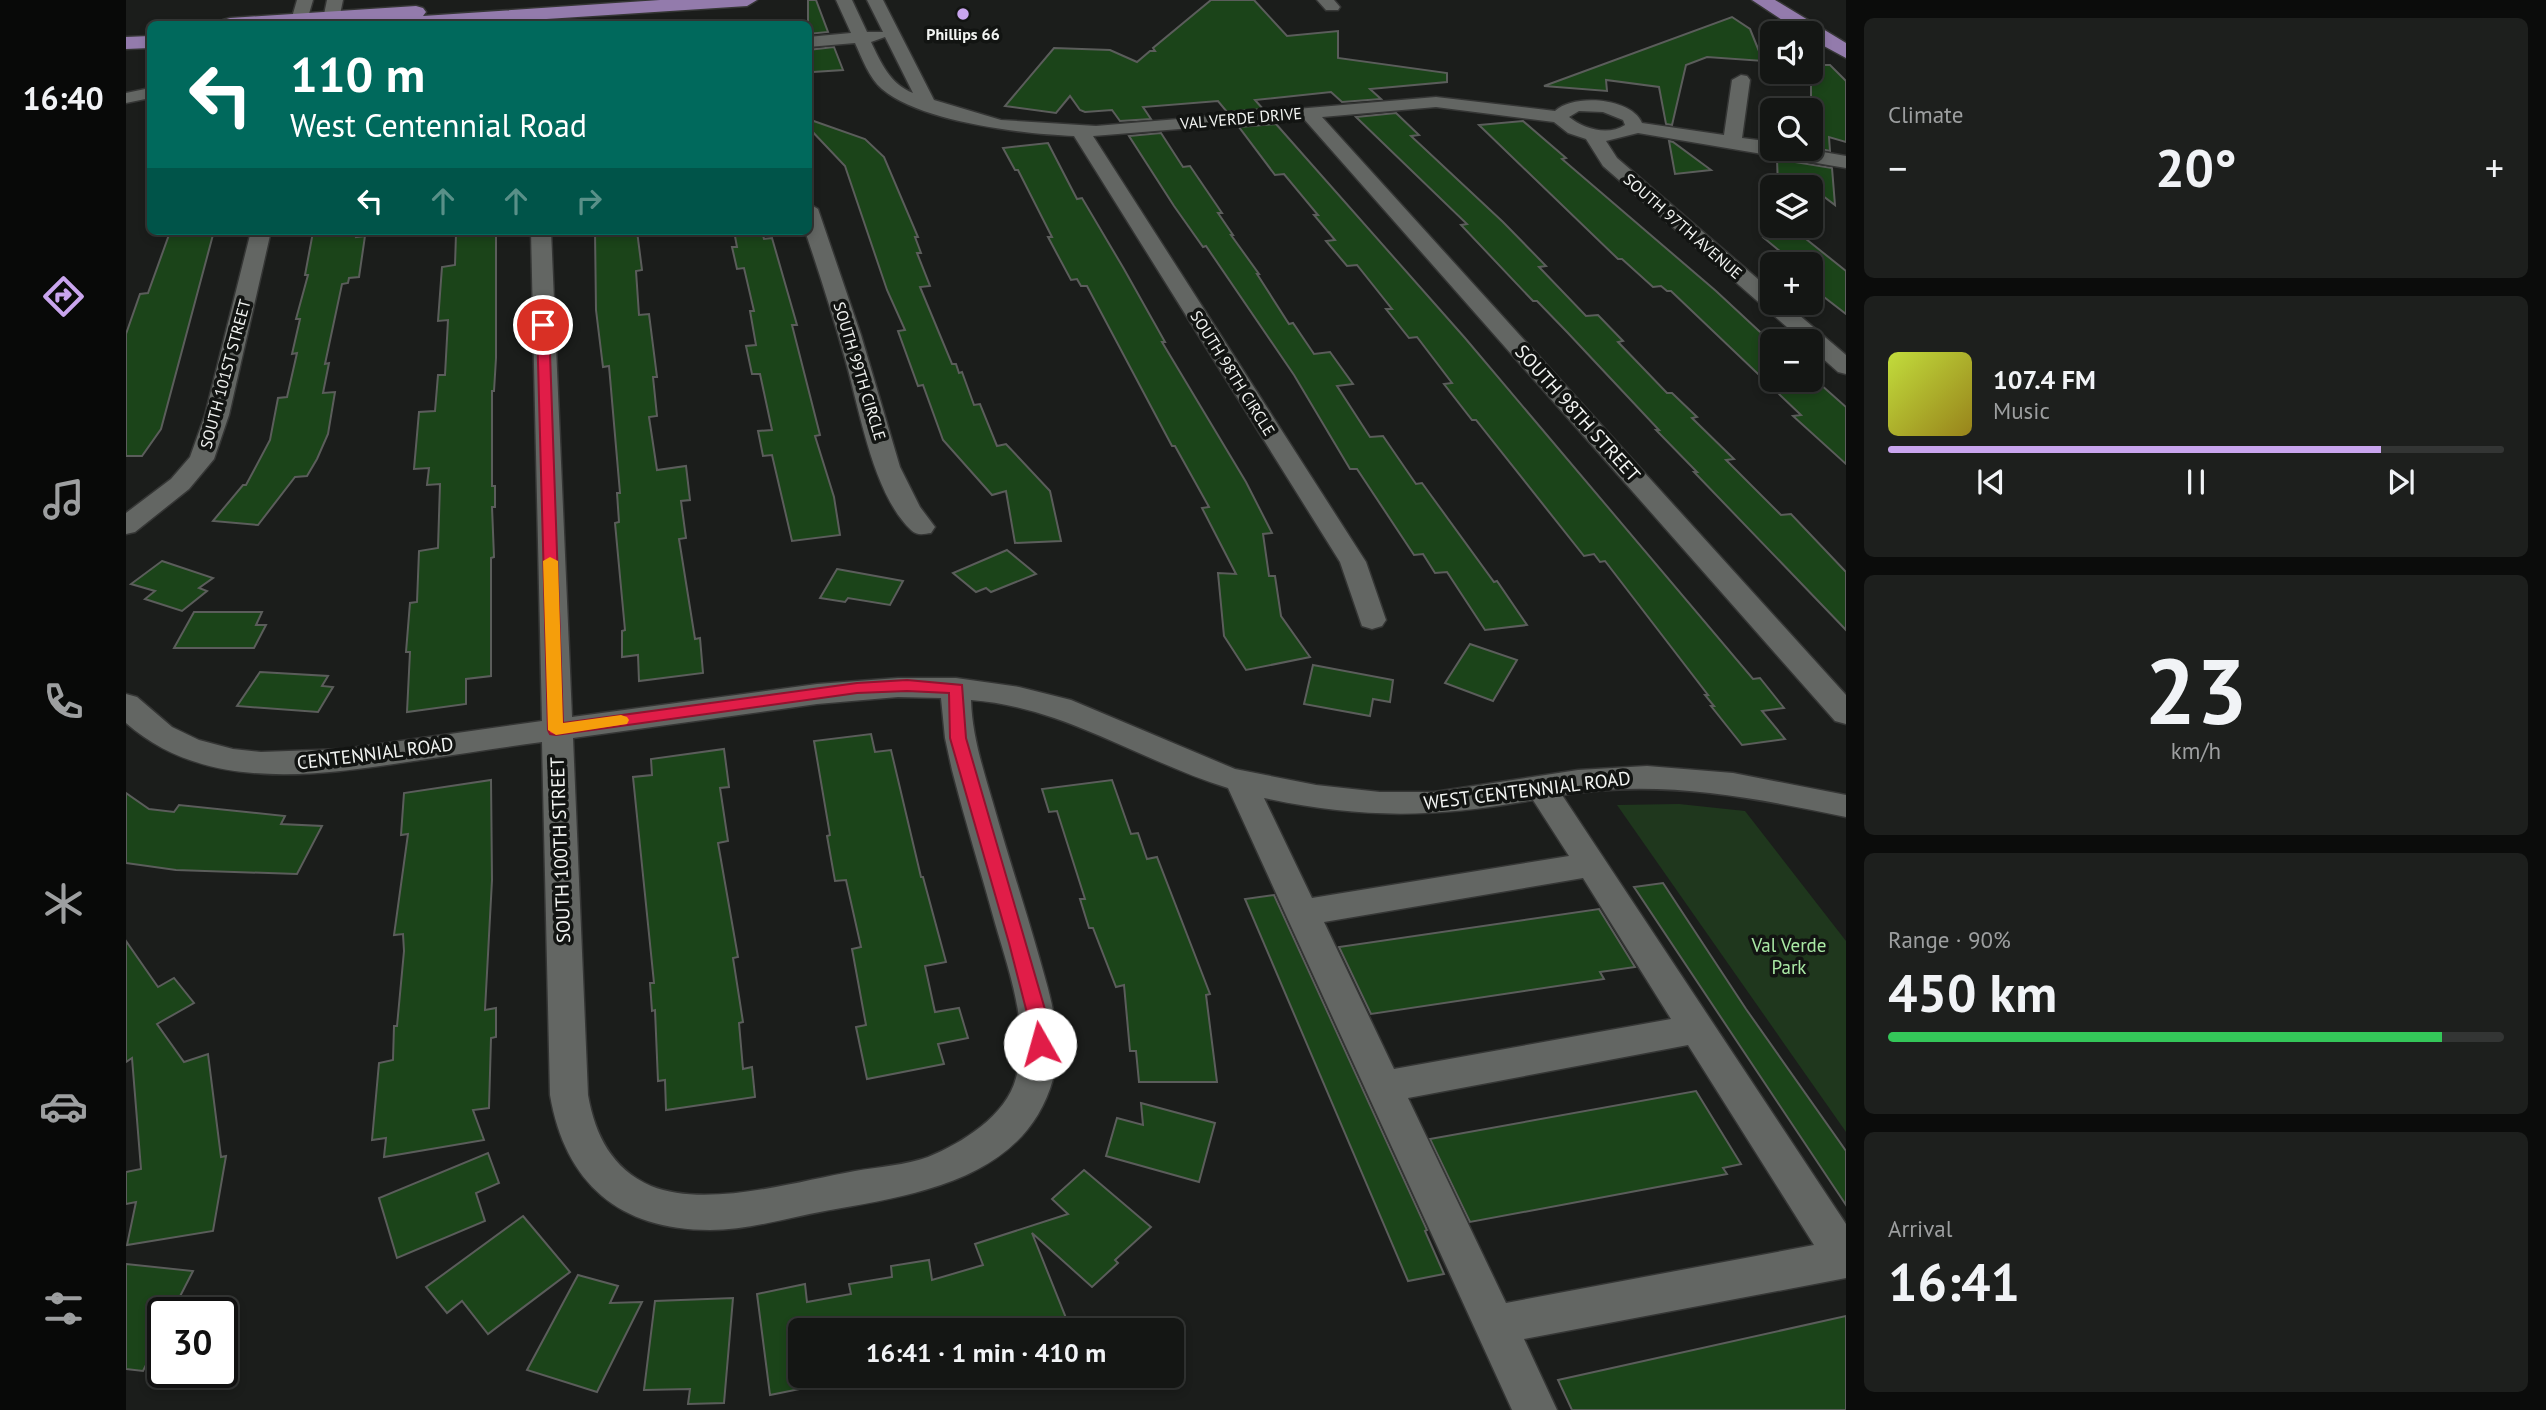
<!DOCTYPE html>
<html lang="en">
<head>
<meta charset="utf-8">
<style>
	:root { --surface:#141614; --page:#1d1f1d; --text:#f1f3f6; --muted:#9d9fa0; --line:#333534; --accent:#c9a5ee }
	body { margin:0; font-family:"PT Sans",sans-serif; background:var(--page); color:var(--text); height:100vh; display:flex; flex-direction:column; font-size:26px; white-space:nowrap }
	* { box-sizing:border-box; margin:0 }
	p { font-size:23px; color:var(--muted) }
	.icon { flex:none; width:38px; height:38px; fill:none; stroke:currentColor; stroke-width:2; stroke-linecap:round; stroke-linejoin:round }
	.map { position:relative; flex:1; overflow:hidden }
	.panel { display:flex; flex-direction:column; gap:18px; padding:18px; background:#0b0c0b; width:700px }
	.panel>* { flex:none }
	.guide { position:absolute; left:21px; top:21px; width:665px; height:214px; border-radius:10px; box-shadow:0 4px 10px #0003,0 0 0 2px var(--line); background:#00695c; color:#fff; overflow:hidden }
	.tools { position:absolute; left:1634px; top:21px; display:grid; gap:14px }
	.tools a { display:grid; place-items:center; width:63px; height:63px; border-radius:10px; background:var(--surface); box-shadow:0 4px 10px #0003,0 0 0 2px var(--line); font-size:35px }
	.speed { position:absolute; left:21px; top:1297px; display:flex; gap:14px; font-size:35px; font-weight:700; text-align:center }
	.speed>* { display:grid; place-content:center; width:91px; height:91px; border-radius:50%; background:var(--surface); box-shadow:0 4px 10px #0003,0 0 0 2px var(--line); line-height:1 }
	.speed .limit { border:4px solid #111; border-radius:10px; background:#fff; color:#111 }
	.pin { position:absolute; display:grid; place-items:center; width:60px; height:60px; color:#fff; margin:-30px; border:4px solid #fff; border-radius:50%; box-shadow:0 2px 7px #0007 }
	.me { position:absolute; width:77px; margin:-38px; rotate:353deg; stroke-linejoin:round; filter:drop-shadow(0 0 5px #0008) }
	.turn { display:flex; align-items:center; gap:24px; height:147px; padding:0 28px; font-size:32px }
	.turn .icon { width:91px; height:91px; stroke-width:2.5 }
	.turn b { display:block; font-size:49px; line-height:60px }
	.lanes { display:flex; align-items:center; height:66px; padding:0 28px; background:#0003; justify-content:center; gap:35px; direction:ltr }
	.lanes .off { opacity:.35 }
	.big { font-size:52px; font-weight:600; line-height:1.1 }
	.panel .card { flex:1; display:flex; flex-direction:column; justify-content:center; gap:10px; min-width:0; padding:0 24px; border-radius:10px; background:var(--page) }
	.panel .dial { align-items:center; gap:0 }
	.dial b { font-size:91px; line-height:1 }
	.song { display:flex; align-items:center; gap:21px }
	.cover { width:84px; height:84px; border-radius:10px; background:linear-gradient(135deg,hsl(70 70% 55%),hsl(50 70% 35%)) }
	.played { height:7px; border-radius:4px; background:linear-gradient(90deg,var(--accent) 80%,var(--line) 80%) }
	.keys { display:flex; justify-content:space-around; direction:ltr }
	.heat { display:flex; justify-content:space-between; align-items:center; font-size:38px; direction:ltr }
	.charge { height:10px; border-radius:5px; background:linear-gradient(90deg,#34c759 90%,var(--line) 0) }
	.trip { position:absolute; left:662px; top:1318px; width:396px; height:70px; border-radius:10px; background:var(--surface); box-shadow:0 4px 10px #0003,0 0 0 2px var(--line); font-weight:600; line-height:70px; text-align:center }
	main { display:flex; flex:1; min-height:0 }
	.menu { display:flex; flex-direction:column; width:126px; justify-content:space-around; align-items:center; background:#080908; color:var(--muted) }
	.menu .icon { width:49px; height:49px }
	.menu .selected { color:var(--accent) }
	.menu b { font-size:32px; color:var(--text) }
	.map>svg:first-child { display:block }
	.green { fill:#1f371d }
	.building { fill:#1b4419; stroke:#5b5d5b; stroke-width:2 }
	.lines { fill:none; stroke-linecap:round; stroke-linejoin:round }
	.minor-casing { stroke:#353635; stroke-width:3 }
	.major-casing { stroke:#353635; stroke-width:3 }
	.minor { fill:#636663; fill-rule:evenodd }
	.major { fill:#937bac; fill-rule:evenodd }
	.route { fill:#e11d48; stroke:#92132f; stroke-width:2 }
	.slow { fill:#f59e0b }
	.poi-dot { fill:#c9a5ee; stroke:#121412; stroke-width:2.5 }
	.labels { text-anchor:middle; stroke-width:7; stroke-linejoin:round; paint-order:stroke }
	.far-poi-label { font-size:16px; font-weight:bold; fill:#f2f4f2; stroke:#121412 }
	.far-street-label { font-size:16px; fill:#f2f4f2; stroke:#121412 }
	.street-label { font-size:19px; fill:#f2f4f2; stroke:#121412 }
	.park-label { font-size:19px; fill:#aae9a5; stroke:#121412 }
</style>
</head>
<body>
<main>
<nav class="menu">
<b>16:40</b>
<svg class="icon selected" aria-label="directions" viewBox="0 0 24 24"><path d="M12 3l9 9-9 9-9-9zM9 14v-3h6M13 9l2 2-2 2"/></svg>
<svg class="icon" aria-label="music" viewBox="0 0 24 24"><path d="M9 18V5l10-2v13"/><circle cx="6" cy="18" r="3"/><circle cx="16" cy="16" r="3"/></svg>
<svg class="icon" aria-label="phone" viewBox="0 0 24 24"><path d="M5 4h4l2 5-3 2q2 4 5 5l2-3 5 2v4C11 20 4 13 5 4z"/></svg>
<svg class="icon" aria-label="climate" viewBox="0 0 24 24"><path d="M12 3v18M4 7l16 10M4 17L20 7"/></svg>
<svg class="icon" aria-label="car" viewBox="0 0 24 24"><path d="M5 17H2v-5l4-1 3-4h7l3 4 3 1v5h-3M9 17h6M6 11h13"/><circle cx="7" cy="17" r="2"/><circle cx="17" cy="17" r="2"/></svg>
<svg class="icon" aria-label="filters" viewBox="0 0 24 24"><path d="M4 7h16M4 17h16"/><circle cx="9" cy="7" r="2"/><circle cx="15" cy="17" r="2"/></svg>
</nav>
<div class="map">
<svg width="1720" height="1410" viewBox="0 0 1720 1410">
	<rect width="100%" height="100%" fill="#1b1d1b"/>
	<!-- green -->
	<path class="green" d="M1553,804l66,7 101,130v191l-229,-327z"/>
	<!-- building -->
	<g class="building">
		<path d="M682,0h8l12,32 -20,2z"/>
		<path d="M1085,0h43l33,36 51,-5v27l109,15v9l-77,7 11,10 -39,3 -11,-10 -76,8 8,9 -36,3 -9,-11 -75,6 8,12 -31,2 -8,-11 -27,2 -5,-2 -10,-14 -14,17 -51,-7 49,-58 56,2 27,12 13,-11h5l-2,-3z"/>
		<path d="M1606,17l18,12 13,32 -56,-4 -21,8 -14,60 -6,-1 -7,-37 -53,-7 1,11 -63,-5z"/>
		<path d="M708,47l9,23 -30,2 -5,-3v-19z"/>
		<path d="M1685,65h19l16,16v61l-17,-5 1,14 -19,-4z"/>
		<path d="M1270,113l23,22 -8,1 92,86 43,44 -7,1 47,49 12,-1 25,26 -5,1 49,51h5l25,24 -5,1 42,41 -8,1 55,55 10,-1 55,58v58l-152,-158h3l-41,-42h3l-92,-98 -30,-31h-4l-72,-76 6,-1 -111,-107z"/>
		<path d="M682,119l57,20 19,18 34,80h-3l6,16h-4l13,33 -10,1 32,77h4l3,9 3,-1 12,33 6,-1 17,42 9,-2 44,47 11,50 -46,2 -9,-52 -14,4 -49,-55 -20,-55 -5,1 -20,-55 7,-1 -18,-40 -42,-124 -37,-39z"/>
		<path d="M1397,121l43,37 -4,1 154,132 57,53v36h38v-4l35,31v57l-53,-48 8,-1 -130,-124h-4l-6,-5 -8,1 -31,-28h-4l-139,-134z"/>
		<path d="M1150,124l189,214 288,341 7,-1 24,30 -22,3 23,28 -43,6 -31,-39h3l-9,-11h3l-103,-134 -5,1 -6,-8 -10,2 -108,-136h-4l-28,-36 8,-1 -35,-46 -8,1 -23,-29h6l-35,-44 -10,1 -21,-25 9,-1 -21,-25h4l-34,-41 -9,1 -36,-48z"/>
		<path d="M1035,133l22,34 7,-1 32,47h-4l15,22h-2l28,39h-2l32,50 4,-1 21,31 16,-2 23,32 -16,2 33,51 13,-1 33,48 6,-1 72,99 3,-1 30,44 -42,5 -38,-58 -12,1 -12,-19 -9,1 -57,-86h-7l-56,-94 -88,-129 -3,1 -29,-41 -45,-70z"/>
		<path d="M1543,141l4,1 38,28 -36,4z"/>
		<path d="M922,143l29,56 5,-1 42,71 41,73h-3l84,140 26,51 -9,1 6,42h6l6,40 29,41 -64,13 -22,-34 -6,-63 18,1 -34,-66 7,-1 -34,-61h-3l-85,-160h-6l-4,-7 -6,1 -23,-43h4l-34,-67h-3l-12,-22z"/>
		<path d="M1651,159l55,9 3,37 -24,-18h-33z"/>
		<path d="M88,231l-53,198 -19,27h-16v-122l14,-40 8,-1 22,-61z"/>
		<path d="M231,231l-1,6 9,-1 -6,41 -10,1 -1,5 -6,1 -17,80 4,-1 -6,30 12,-1 -7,42 -11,25 -10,17 -12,1 -37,48 -45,-4 30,-36h3l24,-45 8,-42 9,-1 10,-44 -5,1 8,-35h-4l12,-44h-3l8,-43z"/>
		<path d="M347,231h23v127l-2,33h-2v95h3v21h-3l2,50 -3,1v118l-25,3v25l-59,8 3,-60h-4l4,-49 7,-1 2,-51 19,-3 2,-64 -13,1 2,-17 -15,1 5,-57 16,-1 3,-36h7l3,-55 -10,1 4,-54 13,-2 1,-31z"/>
		<path d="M469,231h42l5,39 -6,1 3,44 10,-1 8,63h-4l4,39 -8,1 8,53 29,-4 4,34 -9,1 5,37 -7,1 16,100 5,-1 3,35 -64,8 -1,-26 -16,2v-26l3,-1 -10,-107 4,-1 -2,-29h3l-11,-127 -6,1 -7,-57z"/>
		<path d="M608,231h28l2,8 8,-1 25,87h-5l28,110 -5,1 19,61 6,38 -48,6 -20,-86 -9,1 -5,-25 14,-1 -12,-56h-8l-6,-28 10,-1 -6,-34h4l-10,-43 -7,1 -5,-22h5z"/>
		<path d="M1675,235l45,36v43l-35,-27v-27l-18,2 -29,-24z"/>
		<path d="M881,550l29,24 -45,18 -5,-4 -10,4 -23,-19z"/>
		<path d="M36,561l51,17 -14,10 8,3 -25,20 -37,-12 10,-8 -24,-7z"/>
		<path d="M711,569l66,12 -13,24 -42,-7 -3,4 -25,-4z"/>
		<path d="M68,612h68l-6,13h10l-12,23h-80z"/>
		<path d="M1344,644l47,16 -24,41 -48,-18z"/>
		<path d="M1187,665l80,15 -3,22 -17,-3 -3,17 -66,-12z"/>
		<path d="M134,672l68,4 -6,10 11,1 -15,25 -81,-6z"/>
		<path d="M745,734l4,18 16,-2 30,127h2l23,85 -21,4 10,46 24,-4 9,30 -30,6 6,20 -77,15 -11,-52 10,-2 -14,-76 9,-2 -15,-67 -11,1 -8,-45 3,-1 -16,-94z"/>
		<path d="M598,749l5,38 -9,1 8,53 -10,2 20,114 -5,1 10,64 -4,1 4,46 9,-2 3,30 -89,13 -1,-30 -7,1 -3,-71 -3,1 -2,-28h4l-21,-206 19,-2 -1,-16z"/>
		<path d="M365,780l1,100 -7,130 11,-2v29l-5,1 -2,70 -16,2 11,30 -100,17 2,-19 -14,2 7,-77 14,-3 1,-34h3l7,-75 -1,-17 -9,1 14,-101 -7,1 3,-42z"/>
		<path d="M986,780l19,54 7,-1 9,26 10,-2 53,137 -4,1 11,87h-78l-3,-31h-6l-6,-66 -8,2 -23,-59h-4l-9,-29h5l-28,-88 -8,1 -7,-23z"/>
		<path d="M0,793l23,16 25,3 5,-7 106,11 -4,8 41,2 -25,48 -121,-4 -50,-7z"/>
		<path d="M1537,883l83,126 100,142v54l-212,-318z"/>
		<path d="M1148,895l153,335 -2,1 19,43 -36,7 -163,-382z"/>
		<path d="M1473,909l36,58 -35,5 4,7 -233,35 -32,-67z"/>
		<path d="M0,941l32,46 16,-9 20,25 -37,21 27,38 24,-8 13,103 5,-1 -13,75 -86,14 9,-43 -10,2v-32l15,-3 -9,-111 -6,4z"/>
		<path d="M1570,1091l45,73 -18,4 4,6 -257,48 -40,-83z"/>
		<path d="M1015,1103l74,20 -16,59 -93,-26 11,-38 26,7z"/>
		<path d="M362,1153l11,30 -23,10 9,28 -88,37 -18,-60z"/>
		<path d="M958,1170l67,57 -36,33 3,3 -26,24 -60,-54 34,85 -36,12h-230v59l-30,6 -13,-101 48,-10 2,18 44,-8 -2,-10 43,-7 -1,-11 38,-6 3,20 51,-15 -8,-21 93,-30 -16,-15z"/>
		<path d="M397,1216l47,56 -82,62 -26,-33 -15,12 -21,-26z"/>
		<path d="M0,1264l67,7 -21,41h-9v19l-20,40 -17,-2z"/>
		<path d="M452,1275l40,11 -8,17 32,-1 -45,90 -70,-22z"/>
		<path d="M607,1298l-9,105 -36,1 2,-15 -46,1 11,-89z"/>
		<path d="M1720,1316v94h-274l-14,-30z"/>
	</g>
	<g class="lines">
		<!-- minor casing -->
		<g class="minor-casing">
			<g id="minor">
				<path d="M171,0h16l-7,24h-16z"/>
				<path d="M201,0h16l-5,24h-16z"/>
				<path d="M710,0h16l15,32h16l-16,-32h16l51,100 67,20 95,6 340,-29 119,14c19,-18 77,-13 87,12l82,12 8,-55 9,-5 6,1 3,4 -8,58 31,4v7h33l40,7v12l-208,-35 -32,8 11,17 156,134v11h12l61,52v19l-8,-2 -27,-24v-7h-8l-200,-175 -17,-27 -18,-6 -14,-11 -118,-15 -114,10 524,578v29l-11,-3 -531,-602 -211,17 273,426 20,58 -4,6 -10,3 -10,-3 -22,-64 -266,-426c-51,-2 -153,-14 -192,-47 -13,-11 -20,-31 -27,-46l-47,4v-10l43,-4zM759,37l28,56c-23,-9 -32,-30 -42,-51zM1453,111l24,1 20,8 2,5c-17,11 -41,4 -56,-8z"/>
				<path d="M1191,0h17l6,7 -2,3h-12z"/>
				<path d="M24,88v10l-24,5v-10z"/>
				<path d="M682,203l10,6 43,126 39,132 20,40 15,20 -4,6c-7,1 -14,3 -20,-3 -39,-37 -52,-124 -67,-175 -12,-42 -25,-83 -39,-124h3z"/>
				<path d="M125,231h20l-42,184 -15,44 -25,30 -54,43 -9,2v-21l45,-34 19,-22 15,-42z"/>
				<path d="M405,231h20l21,486 245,-33 81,-6h58l63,9 52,13 164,69 81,16 64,7h54l144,-22 69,-4 86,7 113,22v22c-95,-20 -187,-38 -284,-22l284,429v54l-322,61 33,71h-45l-284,-622c-88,-27 -163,-81 -257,-88 1,35 12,69 22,103 15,53 32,104 47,157 11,39 24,79 13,119 -28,102 -141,116 -228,132 -38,7 -77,19 -115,19 -91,0 -145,-47 -160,-135l-8,-353c-38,5 -77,11 -115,17 -100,15 -218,37 -301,-36v-29l11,3 35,30 27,13 34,9 28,3 83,-3 198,-28zM772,697l43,1 4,40 7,32c13,51 29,102 43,153 14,49 35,104 21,155 -10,38 -54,65 -88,79 -22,8 -50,10 -73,14 -57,10 -148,38 -204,15 -39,-17 -56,-51 -63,-91l-15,-357 244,-34zM1138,798c96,21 173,20 269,2l36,56 -257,42zM1457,878l88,141 -277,50 -70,-147zM1562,1045l126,200 -308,58 -98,-205z"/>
			</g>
		</g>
		<!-- major casing -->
		<g class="major-casing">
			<g id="major">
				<path d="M534,0h97l-10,6 -276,18h-91l3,-4 -69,4h-94l3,-4 7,-2 186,-12 7,2 3,4 -3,4z"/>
				<path d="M1626,0h23l71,43v15l-35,-19v-6h-9z"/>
				<path d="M24,36v12l-24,1v-12z"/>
			</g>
		</g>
		<!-- minor -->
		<use href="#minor" class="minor"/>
		<!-- major -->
		<use href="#major" class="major"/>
	</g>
	<!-- route -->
	<path class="route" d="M417,322l6,3 14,398 294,-40 50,-3 55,5 4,53 80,275 3,31 -3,6 -6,2 -7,-2 -6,-37 -18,-70 -59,-205 -1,-45 -42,-2 -50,2 -301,42 -6,-1 -2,-4 -11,-405z"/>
	<!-- slow -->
	<path class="slow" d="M424,557l8,4 5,162 58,-8 6,2 2,3 -2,4 -71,11 -8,-5 -5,-169z"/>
	<!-- markers -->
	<circle class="poi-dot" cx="837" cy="14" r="7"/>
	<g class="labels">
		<!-- far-poi labels -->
		<g class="far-poi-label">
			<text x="837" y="40">Phillips 66</text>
		</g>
		<!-- far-street labels -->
		<g class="far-street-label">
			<text transform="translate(1115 118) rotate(-5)" y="6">VAL VERDE DRIVE</text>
			<text transform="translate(1557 226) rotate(41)" y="6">SOUTH 97TH AVENUE</text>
			<text transform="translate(734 371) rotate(73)" y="6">SOUTH 99TH CIRCLE</text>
			<text transform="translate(1107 373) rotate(58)" y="6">SOUTH 98TH CIRCLE</text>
			<text transform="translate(99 374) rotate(-75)" y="6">SOUTH 101ST STREET</text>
		</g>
		<!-- street labels -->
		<g class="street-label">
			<text transform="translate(1452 413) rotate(48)" y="7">SOUTH 98TH STREET</text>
			<text transform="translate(249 753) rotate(-7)" y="7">CENTENNIAL ROAD</text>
			<text transform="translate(1401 790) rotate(-7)" y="7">WEST CENTENNIAL ROAD</text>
			<text transform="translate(434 850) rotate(-92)" y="7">SOUTH 100TH STREET</text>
		</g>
		<!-- park labels -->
		<g class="park-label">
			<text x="1663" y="952">Val Verde<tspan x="1663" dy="22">Park</tspan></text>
		</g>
	</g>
</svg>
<div class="tools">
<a><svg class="icon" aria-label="sound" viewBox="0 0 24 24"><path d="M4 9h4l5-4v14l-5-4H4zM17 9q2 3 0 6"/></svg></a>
<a><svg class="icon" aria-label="search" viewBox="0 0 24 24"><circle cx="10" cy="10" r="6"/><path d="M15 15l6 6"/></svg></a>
<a><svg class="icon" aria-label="layers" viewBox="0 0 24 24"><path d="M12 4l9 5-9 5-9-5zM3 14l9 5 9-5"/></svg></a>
<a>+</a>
<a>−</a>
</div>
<div class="speed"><div class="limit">30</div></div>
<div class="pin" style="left:417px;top:325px;background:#d93025"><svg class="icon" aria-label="arrive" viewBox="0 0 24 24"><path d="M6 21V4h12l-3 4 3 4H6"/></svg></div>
<svg class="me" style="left:914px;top:1044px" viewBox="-20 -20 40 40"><circle r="19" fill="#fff"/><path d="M0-13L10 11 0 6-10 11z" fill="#e11d48"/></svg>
<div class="trip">16:41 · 1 min · 410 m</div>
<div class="guide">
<div class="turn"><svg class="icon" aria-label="left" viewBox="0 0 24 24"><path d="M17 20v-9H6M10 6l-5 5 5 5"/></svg><div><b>110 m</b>West Centennial Road</div></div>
<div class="lanes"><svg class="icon" aria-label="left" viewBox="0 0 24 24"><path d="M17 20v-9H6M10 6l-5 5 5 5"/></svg><svg class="icon off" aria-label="ahead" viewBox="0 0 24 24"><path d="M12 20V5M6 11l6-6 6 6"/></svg><svg class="icon off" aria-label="ahead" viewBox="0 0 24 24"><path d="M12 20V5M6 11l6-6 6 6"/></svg><svg class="icon off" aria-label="right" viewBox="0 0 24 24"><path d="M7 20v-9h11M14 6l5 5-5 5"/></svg></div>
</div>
</div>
<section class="panel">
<div class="card"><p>Climate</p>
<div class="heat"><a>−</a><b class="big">20°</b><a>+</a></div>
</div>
<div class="card">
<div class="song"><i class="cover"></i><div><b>107.4 FM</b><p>Music</p></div></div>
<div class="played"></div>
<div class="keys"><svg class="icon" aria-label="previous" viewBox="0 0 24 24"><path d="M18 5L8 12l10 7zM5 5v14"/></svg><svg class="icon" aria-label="pause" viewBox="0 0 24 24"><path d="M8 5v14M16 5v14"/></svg><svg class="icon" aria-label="next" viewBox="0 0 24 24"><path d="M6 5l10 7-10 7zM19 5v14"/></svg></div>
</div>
<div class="card dial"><b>23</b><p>km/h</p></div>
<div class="card"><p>Range · 90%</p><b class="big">450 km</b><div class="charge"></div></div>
<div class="card"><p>Arrival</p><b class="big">16:41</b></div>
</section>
</main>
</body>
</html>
